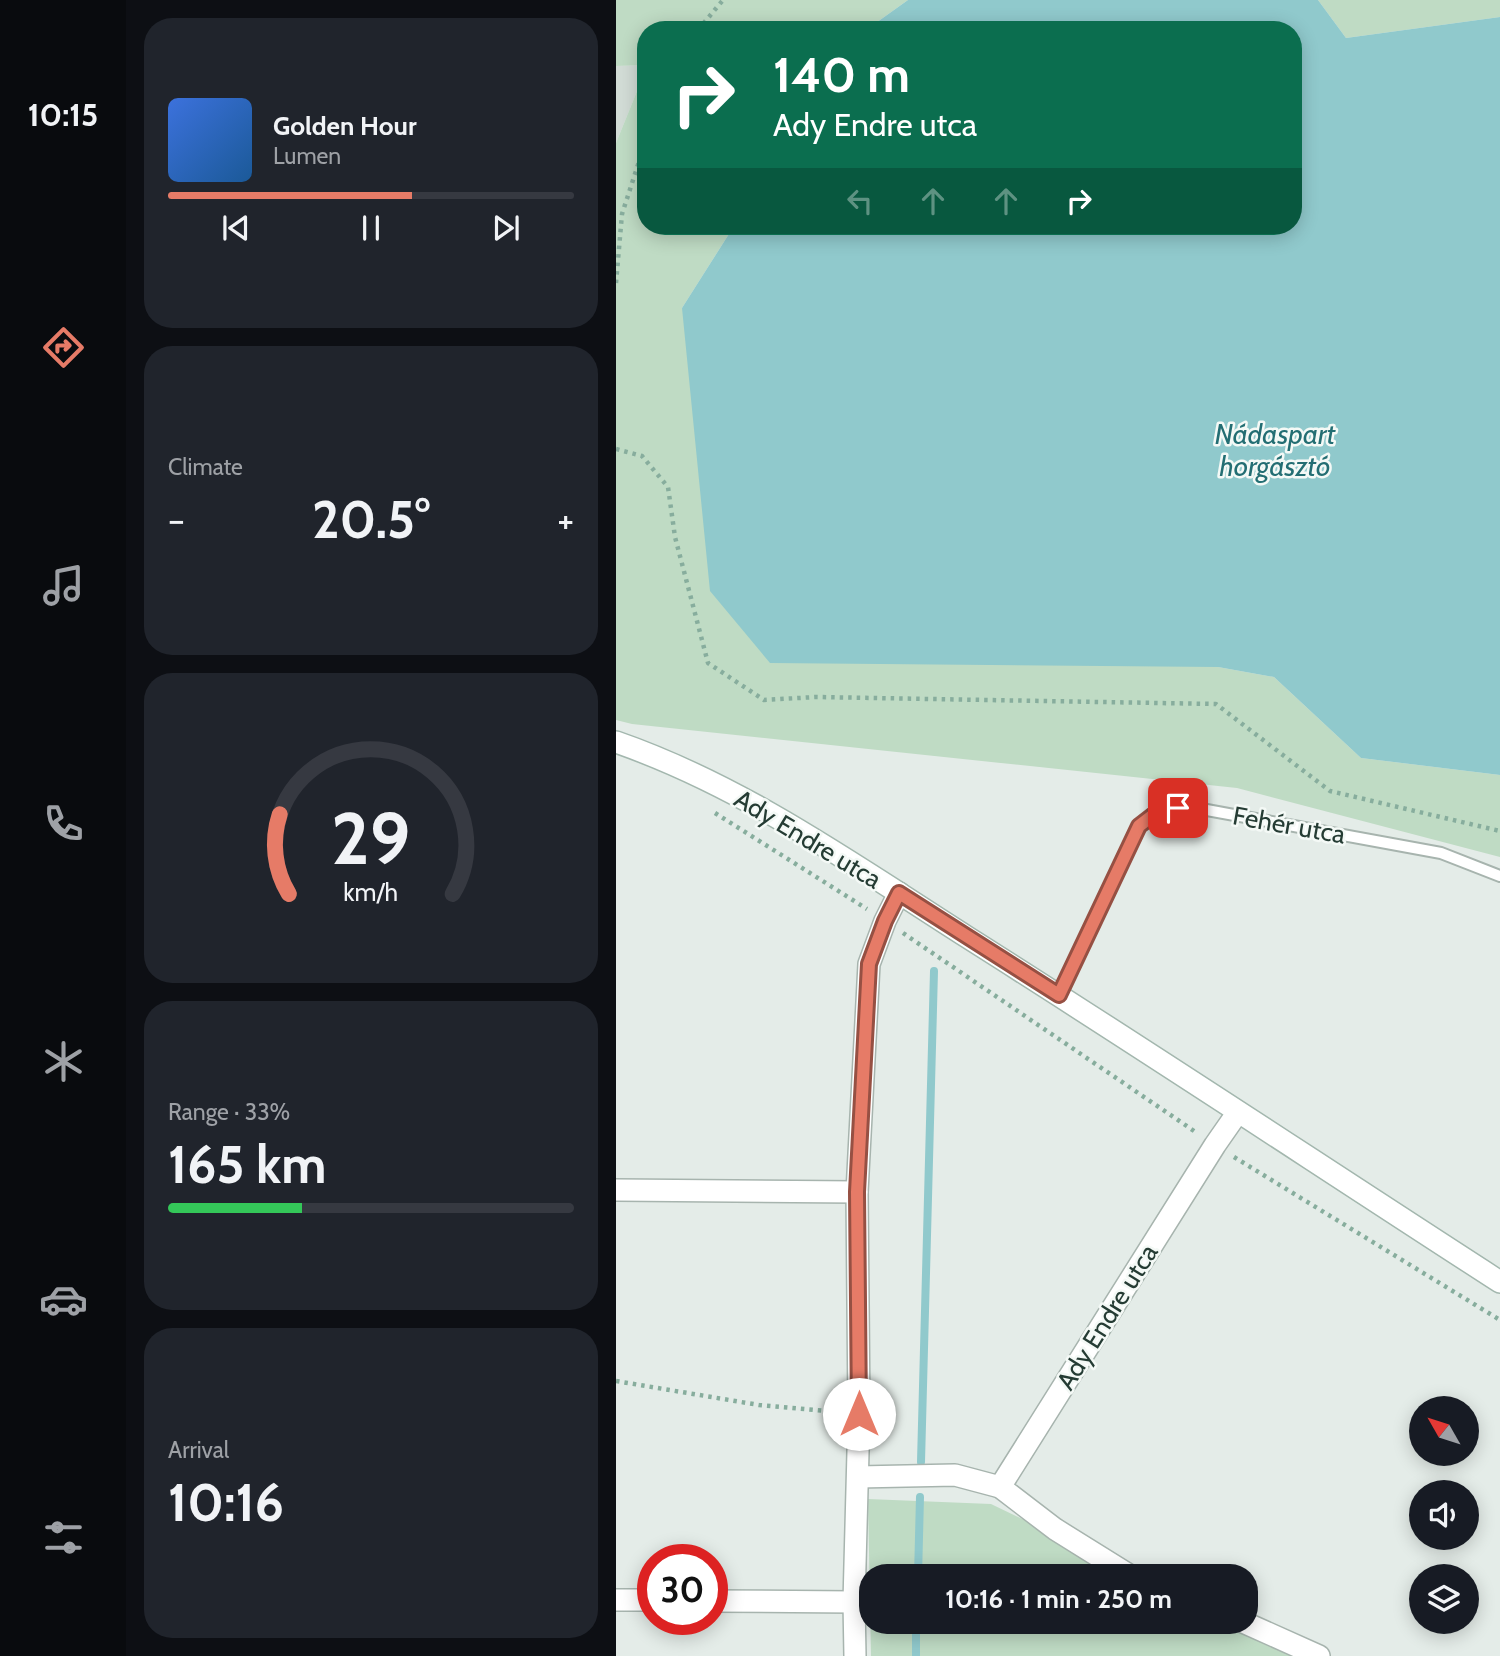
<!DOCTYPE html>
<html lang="en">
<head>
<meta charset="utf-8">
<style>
	:root { --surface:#171b24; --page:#20242c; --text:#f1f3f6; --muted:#9ea1a6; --line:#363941; --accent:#e67b67 }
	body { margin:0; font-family:Cabin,sans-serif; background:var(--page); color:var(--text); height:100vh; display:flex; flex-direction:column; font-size:26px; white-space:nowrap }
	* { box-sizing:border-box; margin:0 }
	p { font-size:23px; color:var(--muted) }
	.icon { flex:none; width:38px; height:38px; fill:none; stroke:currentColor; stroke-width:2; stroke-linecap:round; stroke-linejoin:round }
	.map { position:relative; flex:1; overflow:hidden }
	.sheet { display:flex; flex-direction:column; gap:18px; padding:18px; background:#0d0f14; width:490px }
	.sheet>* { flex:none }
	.guide { position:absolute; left:21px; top:21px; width:665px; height:214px; border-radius:28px; box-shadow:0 4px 18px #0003; background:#0b6e4f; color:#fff; overflow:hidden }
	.needle { width:46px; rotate:309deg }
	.tools { position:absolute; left:793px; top:1396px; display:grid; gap:14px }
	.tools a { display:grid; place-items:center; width:70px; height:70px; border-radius:50%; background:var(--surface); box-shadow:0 4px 18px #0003; font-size:35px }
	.speed { position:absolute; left:21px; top:1544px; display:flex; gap:14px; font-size:35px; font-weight:700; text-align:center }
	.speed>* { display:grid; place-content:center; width:91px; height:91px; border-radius:50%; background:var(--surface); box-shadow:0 4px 18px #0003; line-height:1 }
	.speed .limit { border:10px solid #d22; background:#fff; color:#111 }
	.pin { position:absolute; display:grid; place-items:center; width:60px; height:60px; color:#fff; margin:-30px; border-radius:14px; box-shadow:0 4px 10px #0006 }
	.me { position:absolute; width:77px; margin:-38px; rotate:0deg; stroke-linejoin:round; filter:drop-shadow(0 0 5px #0008) }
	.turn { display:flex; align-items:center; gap:24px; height:147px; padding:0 21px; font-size:32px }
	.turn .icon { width:91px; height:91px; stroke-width:2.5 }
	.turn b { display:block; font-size:49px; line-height:60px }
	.lanes { display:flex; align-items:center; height:66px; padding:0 21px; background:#0003; justify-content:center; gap:35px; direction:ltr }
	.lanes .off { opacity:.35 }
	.big { font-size:52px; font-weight:800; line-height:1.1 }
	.sheet .tile { flex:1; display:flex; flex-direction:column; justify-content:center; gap:10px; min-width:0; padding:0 24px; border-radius:28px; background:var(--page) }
	.sheet .dial { align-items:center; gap:0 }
	.dial svg { height:182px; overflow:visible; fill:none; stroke:var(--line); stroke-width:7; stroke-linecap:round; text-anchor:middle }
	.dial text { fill:var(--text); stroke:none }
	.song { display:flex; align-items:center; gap:21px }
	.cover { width:84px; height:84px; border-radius:10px; background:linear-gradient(135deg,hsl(220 70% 55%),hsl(210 70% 35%)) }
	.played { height:7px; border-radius:4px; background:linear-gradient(90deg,var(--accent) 60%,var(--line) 60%) }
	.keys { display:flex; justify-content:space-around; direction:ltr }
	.heat { display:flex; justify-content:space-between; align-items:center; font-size:38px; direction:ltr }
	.charge { height:10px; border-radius:5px; background:linear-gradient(90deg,#34c759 33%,var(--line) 0) }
	.trip { position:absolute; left:243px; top:1564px; width:399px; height:70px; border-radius:28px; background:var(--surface); box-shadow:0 4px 18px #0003; font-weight:800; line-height:70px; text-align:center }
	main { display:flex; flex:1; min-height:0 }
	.tabs { display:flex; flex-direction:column; width:126px; justify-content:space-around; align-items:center; background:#090b0e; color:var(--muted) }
	.tabs .icon { width:49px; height:49px }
	.tabs .active { color:var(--accent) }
	.tabs b { font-size:32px; color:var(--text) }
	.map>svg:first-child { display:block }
	.built { fill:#d2dcd6 }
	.green { fill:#bfdbc4 }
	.water { fill:#90c9cc }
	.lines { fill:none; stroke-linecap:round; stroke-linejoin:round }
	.stream { stroke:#90c9cc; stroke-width:8 }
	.service-casing { stroke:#a7b4ae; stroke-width:14 }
	.minor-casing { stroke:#a7b4ae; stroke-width:24 }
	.secondary-casing { stroke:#a3b7ae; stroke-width:24 }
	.path { stroke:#87ad9d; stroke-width:4.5; stroke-dasharray:3.5 5; stroke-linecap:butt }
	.service { stroke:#fff; stroke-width:10 }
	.minor { stroke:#fff; stroke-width:21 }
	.secondary { stroke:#fff; stroke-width:21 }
	.route-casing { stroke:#965043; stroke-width:18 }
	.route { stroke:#e67b67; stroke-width:12 }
	.labels { text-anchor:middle; stroke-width:5; stroke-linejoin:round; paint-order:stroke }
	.street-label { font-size:26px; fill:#253c34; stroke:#f4f9f6 }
	.water-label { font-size:28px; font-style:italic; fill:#236e73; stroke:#f4f9f6 }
</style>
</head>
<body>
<main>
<nav class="tabs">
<b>10:15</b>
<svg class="icon active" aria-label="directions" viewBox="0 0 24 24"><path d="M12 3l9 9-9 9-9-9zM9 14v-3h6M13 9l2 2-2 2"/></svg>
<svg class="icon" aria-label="music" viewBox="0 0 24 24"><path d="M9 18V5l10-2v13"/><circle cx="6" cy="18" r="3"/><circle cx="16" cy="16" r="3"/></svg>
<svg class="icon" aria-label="phone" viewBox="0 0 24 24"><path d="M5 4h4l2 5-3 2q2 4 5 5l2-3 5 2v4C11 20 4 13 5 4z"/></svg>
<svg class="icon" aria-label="climate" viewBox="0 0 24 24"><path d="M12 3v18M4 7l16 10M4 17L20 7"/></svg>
<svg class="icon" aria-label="car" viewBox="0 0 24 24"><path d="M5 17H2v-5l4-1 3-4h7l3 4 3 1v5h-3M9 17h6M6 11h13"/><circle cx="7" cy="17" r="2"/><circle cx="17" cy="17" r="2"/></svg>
<svg class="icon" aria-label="filters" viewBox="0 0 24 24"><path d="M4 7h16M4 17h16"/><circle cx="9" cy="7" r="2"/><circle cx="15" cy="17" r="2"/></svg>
</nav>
<section class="sheet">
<div class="tile">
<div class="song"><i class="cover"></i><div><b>Golden Hour</b><p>Lumen</p></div></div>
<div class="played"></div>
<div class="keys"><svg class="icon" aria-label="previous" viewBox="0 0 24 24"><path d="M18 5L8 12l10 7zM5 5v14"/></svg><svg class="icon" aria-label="pause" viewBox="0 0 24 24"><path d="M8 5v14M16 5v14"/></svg><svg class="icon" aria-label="next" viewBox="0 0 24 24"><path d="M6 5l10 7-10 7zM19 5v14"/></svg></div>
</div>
<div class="tile"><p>Climate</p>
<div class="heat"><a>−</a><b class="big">20.5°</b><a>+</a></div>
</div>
<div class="tile dial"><svg viewBox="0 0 100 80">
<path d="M14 69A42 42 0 1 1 86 69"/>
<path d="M14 69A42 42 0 0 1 10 34" stroke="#e67b67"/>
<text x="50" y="56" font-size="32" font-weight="700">29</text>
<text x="50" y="72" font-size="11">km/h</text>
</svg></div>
<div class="tile"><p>Range · 33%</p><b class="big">165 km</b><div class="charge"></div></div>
<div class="tile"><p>Arrival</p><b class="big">10:16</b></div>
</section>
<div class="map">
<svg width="884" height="1656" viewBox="0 0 884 1656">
	<rect width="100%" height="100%" fill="#e4ece8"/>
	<!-- built -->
	<path class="built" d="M30,65v4l-30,74v-77z"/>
	<!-- green -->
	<g class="green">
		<path d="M0,0h292l-42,30h-220v35l-30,1z"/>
		<path d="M702,0h182v17l-154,21z"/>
		<path d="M30,69v157h88l-52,82 536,359 56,10 87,81 139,17v82l-263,-69 -605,-64 -16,-4v-577z"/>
		<path d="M252,1499l123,5 153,73h-272v45h368l70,34h-439z"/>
	</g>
	<!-- water -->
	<path class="water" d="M292,0h410l28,38 154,-21v758l-139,-17 -87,-81 -56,-10 -448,-4 -60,-72 -28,-283 52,-82h559v-196h-427z"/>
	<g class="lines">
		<!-- stream -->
		<g class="stream">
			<path d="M305,1462l13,-491"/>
			<path d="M302,1577l2,-80"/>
			<path d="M300,1656v-34"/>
		</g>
		<!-- service casing -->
		<g class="service-casing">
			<path id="service" d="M443,995l80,-169 22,-17 35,-1 245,45 59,23"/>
		</g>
		<!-- minor casing -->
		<g class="minor-casing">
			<g id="minor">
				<path d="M0,1190l241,2"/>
				<path d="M242,1477l97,-2 45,12 55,42 77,48"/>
				<path d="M384,1487l215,-342 23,-33"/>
				<path d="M0,1600h37"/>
				<path d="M96,1601l142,1"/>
				<path d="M627,1622l76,34"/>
				<path d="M239,1656l-1,-54 5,-188 -2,-222 12,-228 16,-43 14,-28"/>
			</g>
		</g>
		<!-- secondary casing -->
		<g class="secondary-casing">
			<path id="secondary" d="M0,742c127,44 238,123 351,195 179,113 355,230 533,345"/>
		</g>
		<!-- path -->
		<g class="path">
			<path d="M82,30l25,-30"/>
			<path d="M0,283l6,-69 24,-74"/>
			<path d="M0,449l26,7 26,31 7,50 33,126 56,37 52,-3 400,7 114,87 170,40"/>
			<path d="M99,813l152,96"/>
			<path d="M287,933l294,200"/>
			<path d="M618,1157l266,163"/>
			<path d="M0,1381l143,24 78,7"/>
		</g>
		<!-- service -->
		<use href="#service" class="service"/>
		<!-- minor -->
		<use href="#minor" class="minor"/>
		<!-- secondary -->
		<use href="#secondary" class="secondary"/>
	</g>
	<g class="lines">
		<!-- route casing -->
		<g class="route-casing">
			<path id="route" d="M243,1414l-2,-222 12,-228 16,-43 14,-28 160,102 80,-169 22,-17 17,-1"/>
		</g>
		<!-- route -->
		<use href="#route" class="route"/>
	</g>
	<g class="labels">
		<!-- street labels -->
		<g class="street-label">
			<text transform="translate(673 825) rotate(10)" y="9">Fehér utca</text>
			<text transform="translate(192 839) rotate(31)" y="9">Ady Endre utca</text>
			<text transform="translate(491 1317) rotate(-58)" y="9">Ady Endre utca</text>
		</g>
		<!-- water labels -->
		<g class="water-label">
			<text x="659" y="444">Nádaspart<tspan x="659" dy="32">horgásztó</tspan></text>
		</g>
	</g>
</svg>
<div class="tools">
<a><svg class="needle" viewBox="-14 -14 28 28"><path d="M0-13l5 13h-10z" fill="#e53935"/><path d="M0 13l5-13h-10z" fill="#9ea1a6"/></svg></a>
<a><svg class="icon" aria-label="sound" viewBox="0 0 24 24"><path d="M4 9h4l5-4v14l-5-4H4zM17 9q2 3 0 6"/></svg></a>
<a><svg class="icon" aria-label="layers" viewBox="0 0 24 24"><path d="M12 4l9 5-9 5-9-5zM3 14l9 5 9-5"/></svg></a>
</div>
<div class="speed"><div class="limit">30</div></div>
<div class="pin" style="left:562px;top:808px;background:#d93025"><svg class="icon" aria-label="arrive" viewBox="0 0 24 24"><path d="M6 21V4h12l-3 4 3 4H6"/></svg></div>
<svg class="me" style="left:243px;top:1414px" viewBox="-20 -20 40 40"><circle r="19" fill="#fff"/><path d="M0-13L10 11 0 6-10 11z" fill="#e67b67"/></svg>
<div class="trip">10:16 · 1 min · 250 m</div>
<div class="guide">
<div class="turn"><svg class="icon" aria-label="right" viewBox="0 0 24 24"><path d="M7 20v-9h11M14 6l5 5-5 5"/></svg><div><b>140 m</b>Ady Endre utca</div></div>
<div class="lanes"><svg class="icon off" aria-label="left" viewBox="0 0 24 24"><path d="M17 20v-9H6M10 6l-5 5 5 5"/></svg><svg class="icon off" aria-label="ahead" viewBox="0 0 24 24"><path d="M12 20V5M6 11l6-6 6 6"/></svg><svg class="icon off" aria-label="ahead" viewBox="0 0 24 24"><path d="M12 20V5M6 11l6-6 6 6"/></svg><svg class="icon" aria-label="right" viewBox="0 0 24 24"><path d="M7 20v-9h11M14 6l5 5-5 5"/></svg></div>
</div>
</div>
</main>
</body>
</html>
